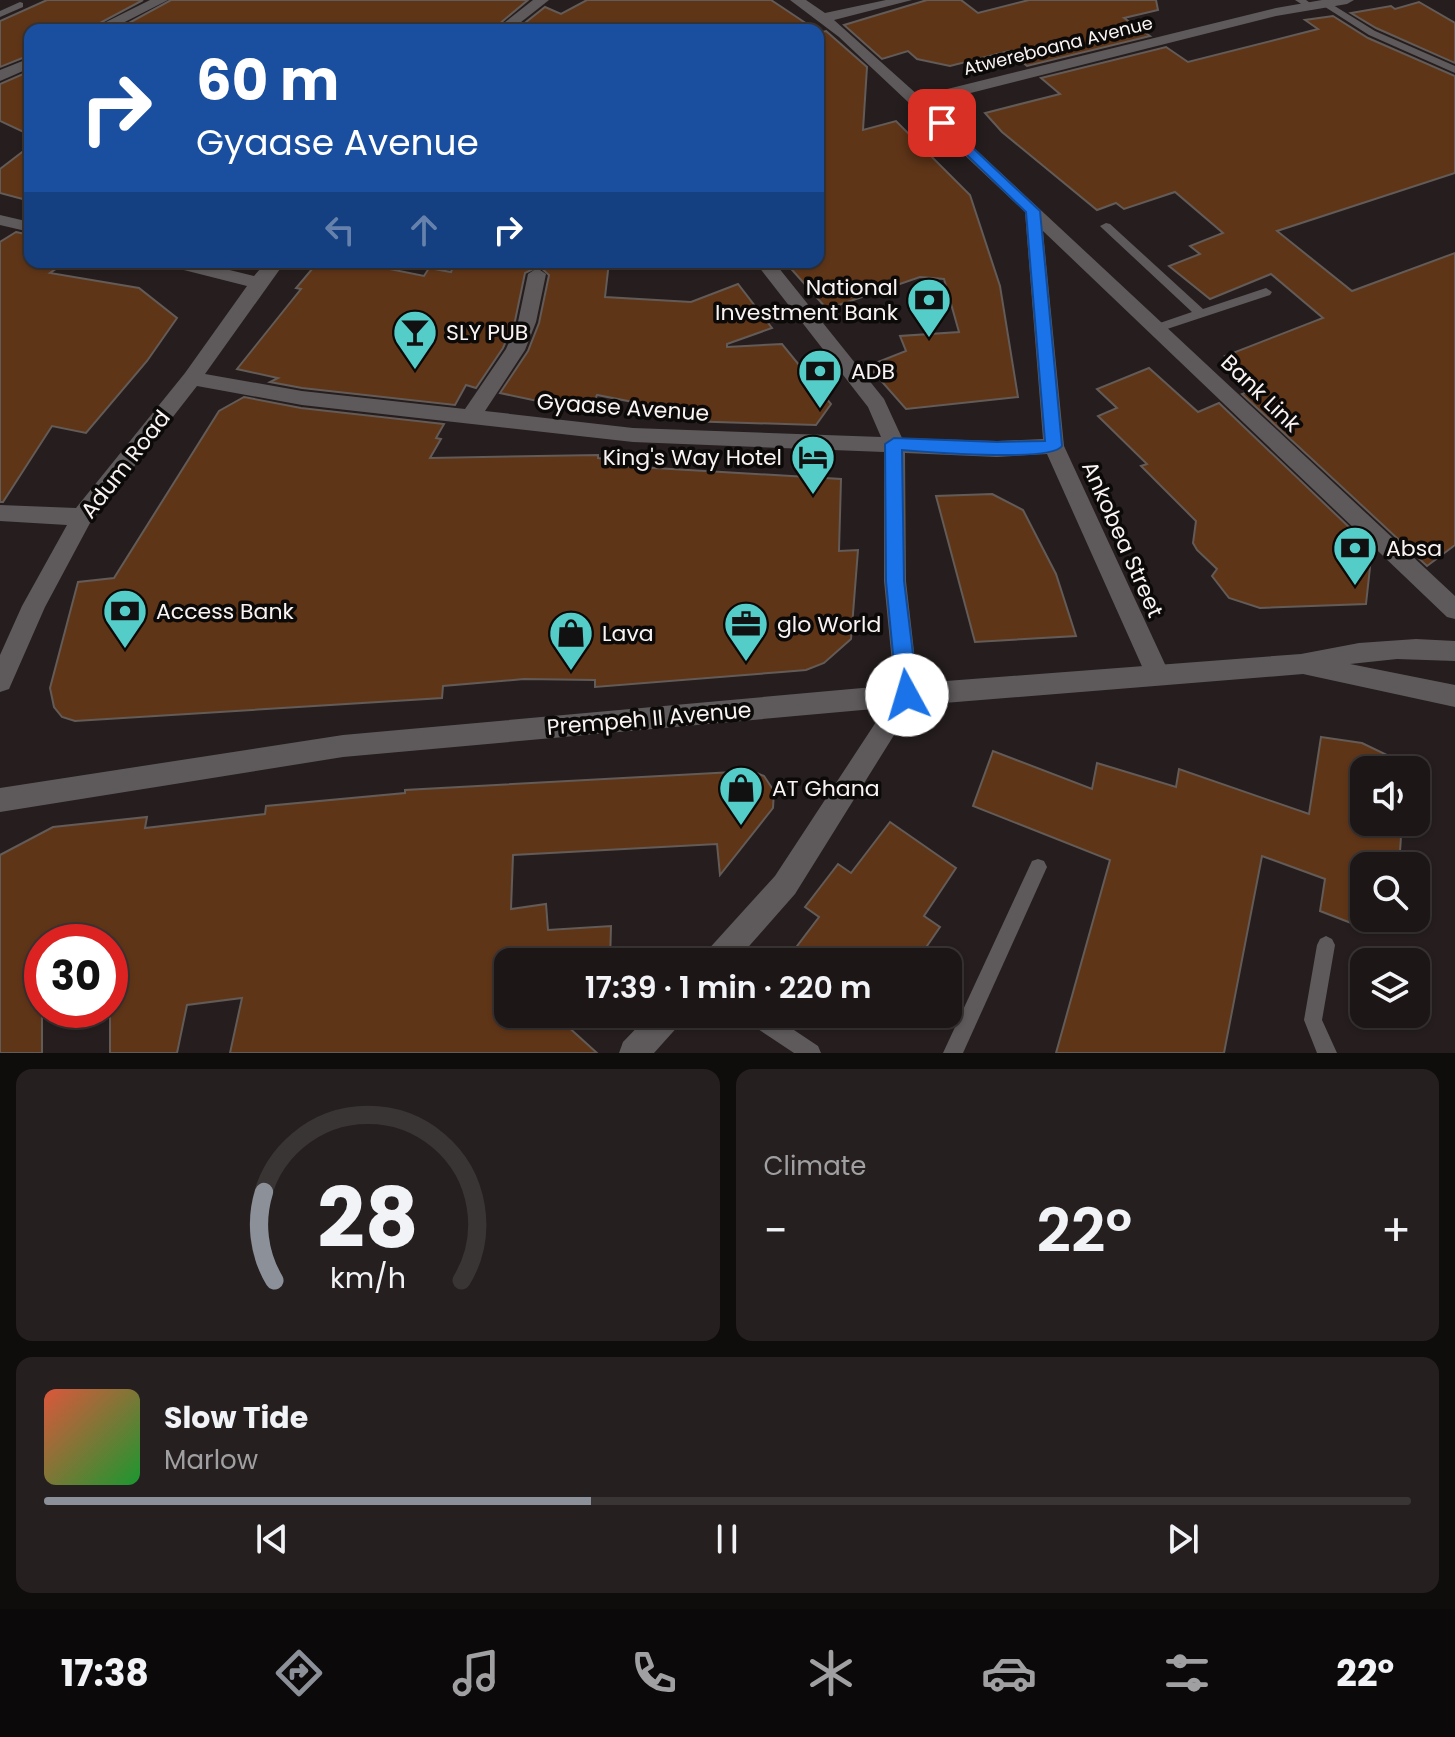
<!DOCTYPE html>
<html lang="en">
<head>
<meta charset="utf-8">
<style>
	:root { --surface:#1c1616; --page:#251f1f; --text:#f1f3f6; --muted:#a09fa1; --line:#3a3535; --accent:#8c9099 }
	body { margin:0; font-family:Poppins,sans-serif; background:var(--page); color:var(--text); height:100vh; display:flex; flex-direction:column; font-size:30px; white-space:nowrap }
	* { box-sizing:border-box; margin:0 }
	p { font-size:26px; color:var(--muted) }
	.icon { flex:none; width:44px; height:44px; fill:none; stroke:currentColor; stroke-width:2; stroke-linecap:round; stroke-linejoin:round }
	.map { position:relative; height:1053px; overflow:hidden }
	.panel { display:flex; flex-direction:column; gap:16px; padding:16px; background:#0f0c0c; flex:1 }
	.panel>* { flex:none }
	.top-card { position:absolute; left:24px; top:24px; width:800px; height:244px; border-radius:16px; box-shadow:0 2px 6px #0004,0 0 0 2px var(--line); background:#1a4fa0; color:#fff; overflow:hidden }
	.controls { position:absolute; left:1350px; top:756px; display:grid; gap:16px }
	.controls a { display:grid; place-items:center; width:80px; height:80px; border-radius:16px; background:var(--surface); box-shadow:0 2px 6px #0004,0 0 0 2px var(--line); font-size:40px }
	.speed { position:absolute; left:24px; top:924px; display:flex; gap:16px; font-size:40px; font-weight:700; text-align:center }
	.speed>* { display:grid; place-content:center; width:104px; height:104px; border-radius:50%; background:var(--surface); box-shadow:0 2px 6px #0004,0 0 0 2px var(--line); line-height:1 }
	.speed .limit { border:12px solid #d22; background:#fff; color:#111 }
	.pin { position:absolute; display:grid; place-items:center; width:68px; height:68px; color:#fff; margin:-34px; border-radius:16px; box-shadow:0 4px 12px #0006 }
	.me { position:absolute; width:88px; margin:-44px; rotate:354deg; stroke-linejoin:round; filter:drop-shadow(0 0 6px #0008) }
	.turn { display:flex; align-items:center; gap:28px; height:168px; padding:0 40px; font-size:36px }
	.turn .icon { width:104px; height:104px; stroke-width:2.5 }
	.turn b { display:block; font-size:56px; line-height:68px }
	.lanes { display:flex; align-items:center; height:76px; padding:0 40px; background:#0003; justify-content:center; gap:40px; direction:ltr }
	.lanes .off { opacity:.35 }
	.big { font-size:60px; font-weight:600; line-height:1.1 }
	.panel .tile { flex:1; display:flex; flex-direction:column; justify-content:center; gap:12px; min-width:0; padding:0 28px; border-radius:16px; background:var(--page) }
	.panel .dial { align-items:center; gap:0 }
	.dial svg { height:208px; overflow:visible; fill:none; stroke:var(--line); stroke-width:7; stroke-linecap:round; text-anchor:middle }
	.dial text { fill:var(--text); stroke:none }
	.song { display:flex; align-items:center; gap:24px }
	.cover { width:96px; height:96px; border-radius:12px; background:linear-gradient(135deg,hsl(10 70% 55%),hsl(130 70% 35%)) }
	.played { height:8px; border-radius:4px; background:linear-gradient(90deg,var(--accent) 40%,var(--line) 40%) }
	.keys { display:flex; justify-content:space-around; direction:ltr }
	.heat { display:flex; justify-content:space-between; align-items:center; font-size:44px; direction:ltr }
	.panel .tiles { flex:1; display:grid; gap:16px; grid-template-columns:1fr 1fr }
	.tile:last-child { grid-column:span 2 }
	.trip { position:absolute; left:494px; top:948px; width:468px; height:80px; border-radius:16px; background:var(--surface); box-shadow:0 2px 6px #0004,0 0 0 2px var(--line); font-weight:600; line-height:80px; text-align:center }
	.tabs { display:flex; height:128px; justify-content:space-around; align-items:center; background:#0b0909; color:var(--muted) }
	.tabs .icon { width:56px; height:56px }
	.tabs .selected { color:var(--accent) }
	.tabs b { font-size:36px; color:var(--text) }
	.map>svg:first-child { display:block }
	.building { fill:#5f3518; stroke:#635b57; stroke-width:2 }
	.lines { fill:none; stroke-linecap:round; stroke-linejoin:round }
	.service { fill:#5e5a5c; fill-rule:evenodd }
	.minor { fill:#5e5a5c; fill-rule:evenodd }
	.tertiary { fill:#5e5a5c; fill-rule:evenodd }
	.route { fill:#1a73e8; stroke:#114b97; stroke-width:2 }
	.labels { text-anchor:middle; stroke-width:7; stroke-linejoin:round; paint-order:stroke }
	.far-street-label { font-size:18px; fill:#f9f3f3; stroke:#0c0909 }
	.poi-label { font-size:22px; fill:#f9f3f3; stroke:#0c0909; text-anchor:start }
	.street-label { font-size:22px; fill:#f9f3f3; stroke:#0c0909 }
</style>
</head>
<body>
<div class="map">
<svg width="1455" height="1053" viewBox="0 0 1455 1053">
	<rect width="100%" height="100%" fill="#261e1e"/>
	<!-- building -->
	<g class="building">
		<path d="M47,0h96l-56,30h-57v25l-30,12v-46z"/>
		<path d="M171,0h357l-36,30h-376z"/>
		<path d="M587,0h184l45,30h-300l29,-23 16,7z"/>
		<path d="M927,0h34l17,13 51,-13h127l2,10 -34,8 26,18 -123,30 -18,-15 -59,15 -33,-7 -9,-8 -26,8 -38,-34z"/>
		<path d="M1419,2l36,21v40l-79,-35 -25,-15 40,-7 4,3z"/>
		<path d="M1333,16l35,22 87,38v97l-178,58 75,60 103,-38v292l-28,21 -185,-172 18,-7 -35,-31 98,-38 -52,-44 -61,25 -41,-33 31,-12 -10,-8 33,-13 -48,-41 -51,17 -8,-6 -19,7 -95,-78 -17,-19 75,-19 -19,-16 125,-31 22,15 130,-33 -13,-9z"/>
		<path d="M826,31l41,36 -4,63 33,-9 74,74 30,91 18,111 -112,12 -38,-43 38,-15 -6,-15 59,-4 -15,-53 -24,-2 -93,32 -42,-47h33v-229z"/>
		<path d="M30,71v64l-30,-14v-37z"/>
		<path d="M30,146v55l-30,-8v-24z"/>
		<path d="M16,232l14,3v27h36l-16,11 89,15 38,30 -30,43 -61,72 -34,-7 -49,76h-3v-260z"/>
		<path d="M318,262h37l69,14 5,-8 22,4 4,-10h154l-4,35 86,5 47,-18 34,44 -45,16v3l55,-3 49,60 -15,21 -131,-4 4,-8 -92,-18 -7,17 -90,-19 28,-42 11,-28 10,-48 -10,-9 -14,7 -10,48 -12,27 -27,40 -10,-3 -11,20 -153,-17 -32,-6 8,-4 -41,-9 64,-80 -5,-1z"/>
		<path d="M1149,368l49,44 21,-9 153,146 -6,55 -106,4 -31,-10 -17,-22 5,-7 -20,-19 -4,-7 3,-22 -55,-55 6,-2 -49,-48 19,-8 -20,-19z"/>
		<path d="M244,397l57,11 143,16 -8,14 5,1 -11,19 168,-3v3l8,1 -1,6 236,14 -2,72 19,-1 -7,89 -27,24 -18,7 -24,2 -187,15v-7l-71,-1 -81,7 -1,12 -367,23 -13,-4 -8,-10 -4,-19 28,-106 36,-4 105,-167z"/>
		<path d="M992,494l31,16 33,64 20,62 -101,6 -39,-146z"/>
		<path d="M1321,737l41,6 56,27h-54v52h38l-3,44h-35v62l-44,-17 5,-32 -63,-23 -38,197h-168l54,-193 -137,-54 20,-55 99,38 5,-26 79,24 3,-18 130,45z"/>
		<path d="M752,771l12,5 10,15 -1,17 -53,67 -3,-31 -204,11 -2,54 35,-5 2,26 63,-4 -1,36h-102v52h46l43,39h-367l12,-55 -55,7 -10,48h-67v-111h-68v111h-42v-198l53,-28 94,-10 -2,11 120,-14 1,-8 139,-13v-3z"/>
		<path d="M890,822l66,46 -32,48 16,11 -24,35h-131l34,-45 -14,-10 33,-43 13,9z"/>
	</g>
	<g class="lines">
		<!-- service -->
		<g class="service">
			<path d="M1295,0h11l7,5 -7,2z"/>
			<path d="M1325,0l50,31 80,35v7l-86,-38 -47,-30 -1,-2z"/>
			<path d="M20,2l3,1v4l-23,10v-6z"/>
			<path d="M1106,223l4,1 93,85 63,-21 6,4 -2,3 -112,37 -4,-1 -2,-3 2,-3 38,-13 -90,-84 -2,-2z"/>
			<path d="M1038,859l6,2 3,6 -84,186h-20l89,-192z"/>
			<path d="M1326,936l6,3 3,6 -13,75 15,33h-20l-13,-33 13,-75 3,-6z"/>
			<path d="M744,1014h26l48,32 3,7h-27l-48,-32z"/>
		</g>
		<!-- minor -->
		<g class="minor">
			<path d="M533,0h16l-38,30h-16z"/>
			<path d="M790,0h16l19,13 61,-13h26l-78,20 85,76 357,-88 46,-8h32l-7,4 -71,12 -349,88 528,492v23l-8,-2 -404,-386 21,215 106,229 -3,7 -9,3 -9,-3 -102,-228 -50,3 -92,-4 1,128 13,114 -124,199 -60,68h-33l4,-10 69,-76 120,-183 -11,-112v-129l-251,-10 -331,-37 -105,-19 -107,137 -45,84 -36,82 -9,3v-37l22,-49 45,-81 -67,-4v-16l76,3 109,-135 62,-87 -79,-20 -3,-4h32l57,14 12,-14h19l-80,112 97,17 163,18 41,-60 12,-27 10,-48 9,-6 9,6 -10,48 -11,28 -40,61 148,17 248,9 -13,-30 -113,-145h19l110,137 18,39 95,3 46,-2 -18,-227 -186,-175z"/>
			<path d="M0,215l30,7v10l-30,-7z"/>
			<path d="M650,1014h35l-5,10 -26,29h-35l4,-11z"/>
		</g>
		<!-- tertiary -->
		<g class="tertiary">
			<path d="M150,0h18l-59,30h-19z"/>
			<path d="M30,58v10l-30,13v-11z"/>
			<path d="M1416,639l39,2v20l-58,-2 -47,5 105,21v22l-152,-33 -396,32 -564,51 -343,55v-24l343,-53 564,-51 394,-30 58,-11z"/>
		</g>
	</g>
	<!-- route -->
	<path class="route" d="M942,119l98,92 22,235c-11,16 -134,6 -160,4l2,131 14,114 -3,6 -8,2 -7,-2 -3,-6 -11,-114 -1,-137 9,-6 103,4 48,-1 -19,-229 -89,-86v-6z"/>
	<!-- icons -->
	<defs>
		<g id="bank-pin" transform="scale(2.3)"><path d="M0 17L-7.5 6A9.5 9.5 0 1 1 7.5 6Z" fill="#54cdc8" stroke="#0c0909"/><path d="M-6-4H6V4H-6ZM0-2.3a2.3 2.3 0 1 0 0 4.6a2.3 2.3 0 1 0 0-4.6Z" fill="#111"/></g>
		<g id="bar-pin" transform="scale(2.3)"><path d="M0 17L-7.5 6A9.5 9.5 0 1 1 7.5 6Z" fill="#54cdc8" stroke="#0c0909"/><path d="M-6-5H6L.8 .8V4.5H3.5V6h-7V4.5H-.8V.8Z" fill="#111"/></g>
		<g id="hotel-pin" transform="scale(2.3)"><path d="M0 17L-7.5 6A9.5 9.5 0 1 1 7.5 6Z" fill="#54cdc8" stroke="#0c0909"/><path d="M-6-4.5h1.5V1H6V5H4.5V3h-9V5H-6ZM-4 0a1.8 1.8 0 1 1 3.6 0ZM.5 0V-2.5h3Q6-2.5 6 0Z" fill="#111"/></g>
		<g id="office-pin" transform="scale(2.3)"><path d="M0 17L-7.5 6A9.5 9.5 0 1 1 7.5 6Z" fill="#54cdc8" stroke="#0c0909"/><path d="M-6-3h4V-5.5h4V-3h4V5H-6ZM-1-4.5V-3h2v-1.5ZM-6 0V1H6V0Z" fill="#111"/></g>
		<g id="shop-pin" transform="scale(2.3)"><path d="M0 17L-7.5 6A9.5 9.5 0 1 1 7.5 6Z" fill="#54cdc8" stroke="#0c0909"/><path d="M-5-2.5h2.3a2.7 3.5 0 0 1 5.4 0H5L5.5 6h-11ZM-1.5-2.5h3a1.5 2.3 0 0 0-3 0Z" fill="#111"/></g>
	</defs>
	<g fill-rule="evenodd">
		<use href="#bank-pin" x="929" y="300"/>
		<use href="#bar-pin" x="415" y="332"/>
		<use href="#bank-pin" x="820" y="371"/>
		<use href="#hotel-pin" x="813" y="457"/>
		<use href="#bank-pin" x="1355" y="548"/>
		<use href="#bank-pin" x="125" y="611"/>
		<use href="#office-pin" x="746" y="624"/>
		<use href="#shop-pin" x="571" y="633"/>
		<use href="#shop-pin" x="741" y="788"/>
	</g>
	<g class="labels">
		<!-- far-street labels -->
		<g class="far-street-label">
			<text transform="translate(1058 46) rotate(-14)" y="6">Atwereboana Avenue</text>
		</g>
		<!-- poi labels -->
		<g class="poi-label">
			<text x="898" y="295" text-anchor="end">National<tspan x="898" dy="25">Investment Bank</tspan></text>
			<text x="446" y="340">SLY PUB</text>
			<text x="851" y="379">ADB</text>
			<text x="782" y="465" text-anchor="end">King's Way Hotel</text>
			<text x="1386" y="556">Absa</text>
			<text x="156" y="619">Access Bank</text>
			<text x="777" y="632">glo World</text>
			<text x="602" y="641">Lava</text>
			<text x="772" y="796">AT Ghana</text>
		</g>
		<!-- street labels -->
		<g class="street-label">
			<text transform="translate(1261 393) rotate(44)" y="8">Bank Link</text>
			<text transform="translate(623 407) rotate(4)" y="8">Gyaase Avenue</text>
			<text transform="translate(125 464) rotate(-52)" y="8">Adum Road</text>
			<text transform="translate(1123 539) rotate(66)" y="8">Ankobea Street</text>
			<text transform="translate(649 718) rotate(-5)" y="8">Prempeh II Avenue</text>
		</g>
	</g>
</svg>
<div class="controls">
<a><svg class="icon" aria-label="sound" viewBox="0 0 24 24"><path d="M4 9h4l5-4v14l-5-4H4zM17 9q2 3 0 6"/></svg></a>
<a><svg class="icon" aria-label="search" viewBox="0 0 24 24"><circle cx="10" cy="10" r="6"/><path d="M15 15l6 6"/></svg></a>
<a><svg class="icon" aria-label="layers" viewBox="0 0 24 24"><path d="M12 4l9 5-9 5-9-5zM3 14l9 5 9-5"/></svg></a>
</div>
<div class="speed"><div class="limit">30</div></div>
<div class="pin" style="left:942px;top:123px;background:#d93025"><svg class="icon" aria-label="arrive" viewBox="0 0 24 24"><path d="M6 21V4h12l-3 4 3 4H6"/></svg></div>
<svg class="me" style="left:907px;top:695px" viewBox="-20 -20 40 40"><circle r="19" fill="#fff"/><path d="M0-13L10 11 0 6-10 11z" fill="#1a73e8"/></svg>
<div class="trip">17:39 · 1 min · 220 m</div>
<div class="top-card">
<div class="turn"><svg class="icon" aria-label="right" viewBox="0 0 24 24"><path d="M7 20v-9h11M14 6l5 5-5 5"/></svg><div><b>60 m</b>Gyaase Avenue</div></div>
<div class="lanes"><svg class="icon off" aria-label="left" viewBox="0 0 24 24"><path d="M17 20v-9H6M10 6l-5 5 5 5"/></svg><svg class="icon off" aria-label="ahead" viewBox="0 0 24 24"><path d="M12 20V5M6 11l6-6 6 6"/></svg><svg class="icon" aria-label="right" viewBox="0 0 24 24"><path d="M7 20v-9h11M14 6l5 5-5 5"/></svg></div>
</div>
</div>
<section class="panel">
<div class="tiles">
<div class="tile dial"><svg viewBox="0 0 100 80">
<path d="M14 69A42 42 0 1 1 86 69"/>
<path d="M14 69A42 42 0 0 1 10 35" stroke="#8c9099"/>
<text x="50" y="56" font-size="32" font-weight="700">28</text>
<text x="50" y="72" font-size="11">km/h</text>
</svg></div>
<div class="tile"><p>Climate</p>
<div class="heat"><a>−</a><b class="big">22°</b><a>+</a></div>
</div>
<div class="tile">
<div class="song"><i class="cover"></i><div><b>Slow Tide</b><p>Marlow</p></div></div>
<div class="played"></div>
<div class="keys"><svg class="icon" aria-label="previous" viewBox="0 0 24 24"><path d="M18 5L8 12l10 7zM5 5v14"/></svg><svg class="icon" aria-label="pause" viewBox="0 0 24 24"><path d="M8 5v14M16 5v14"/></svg><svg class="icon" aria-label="next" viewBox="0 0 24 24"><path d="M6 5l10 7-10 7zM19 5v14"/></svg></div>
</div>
</div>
</section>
<nav class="tabs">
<b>17:38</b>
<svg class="icon selected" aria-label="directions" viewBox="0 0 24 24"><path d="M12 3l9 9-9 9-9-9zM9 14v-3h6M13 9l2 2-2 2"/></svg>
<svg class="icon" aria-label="music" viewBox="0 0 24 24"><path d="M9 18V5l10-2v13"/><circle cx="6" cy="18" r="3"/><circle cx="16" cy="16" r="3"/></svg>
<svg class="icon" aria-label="phone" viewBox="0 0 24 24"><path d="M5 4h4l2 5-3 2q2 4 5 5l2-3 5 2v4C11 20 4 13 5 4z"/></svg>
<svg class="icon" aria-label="climate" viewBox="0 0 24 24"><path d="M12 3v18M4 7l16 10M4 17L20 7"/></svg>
<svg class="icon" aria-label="car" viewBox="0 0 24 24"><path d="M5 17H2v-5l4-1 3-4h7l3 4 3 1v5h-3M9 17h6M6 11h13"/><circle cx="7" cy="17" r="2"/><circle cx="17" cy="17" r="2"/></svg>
<svg class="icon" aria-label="filters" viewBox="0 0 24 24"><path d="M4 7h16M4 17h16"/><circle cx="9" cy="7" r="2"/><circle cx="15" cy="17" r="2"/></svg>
<b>22°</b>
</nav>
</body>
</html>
